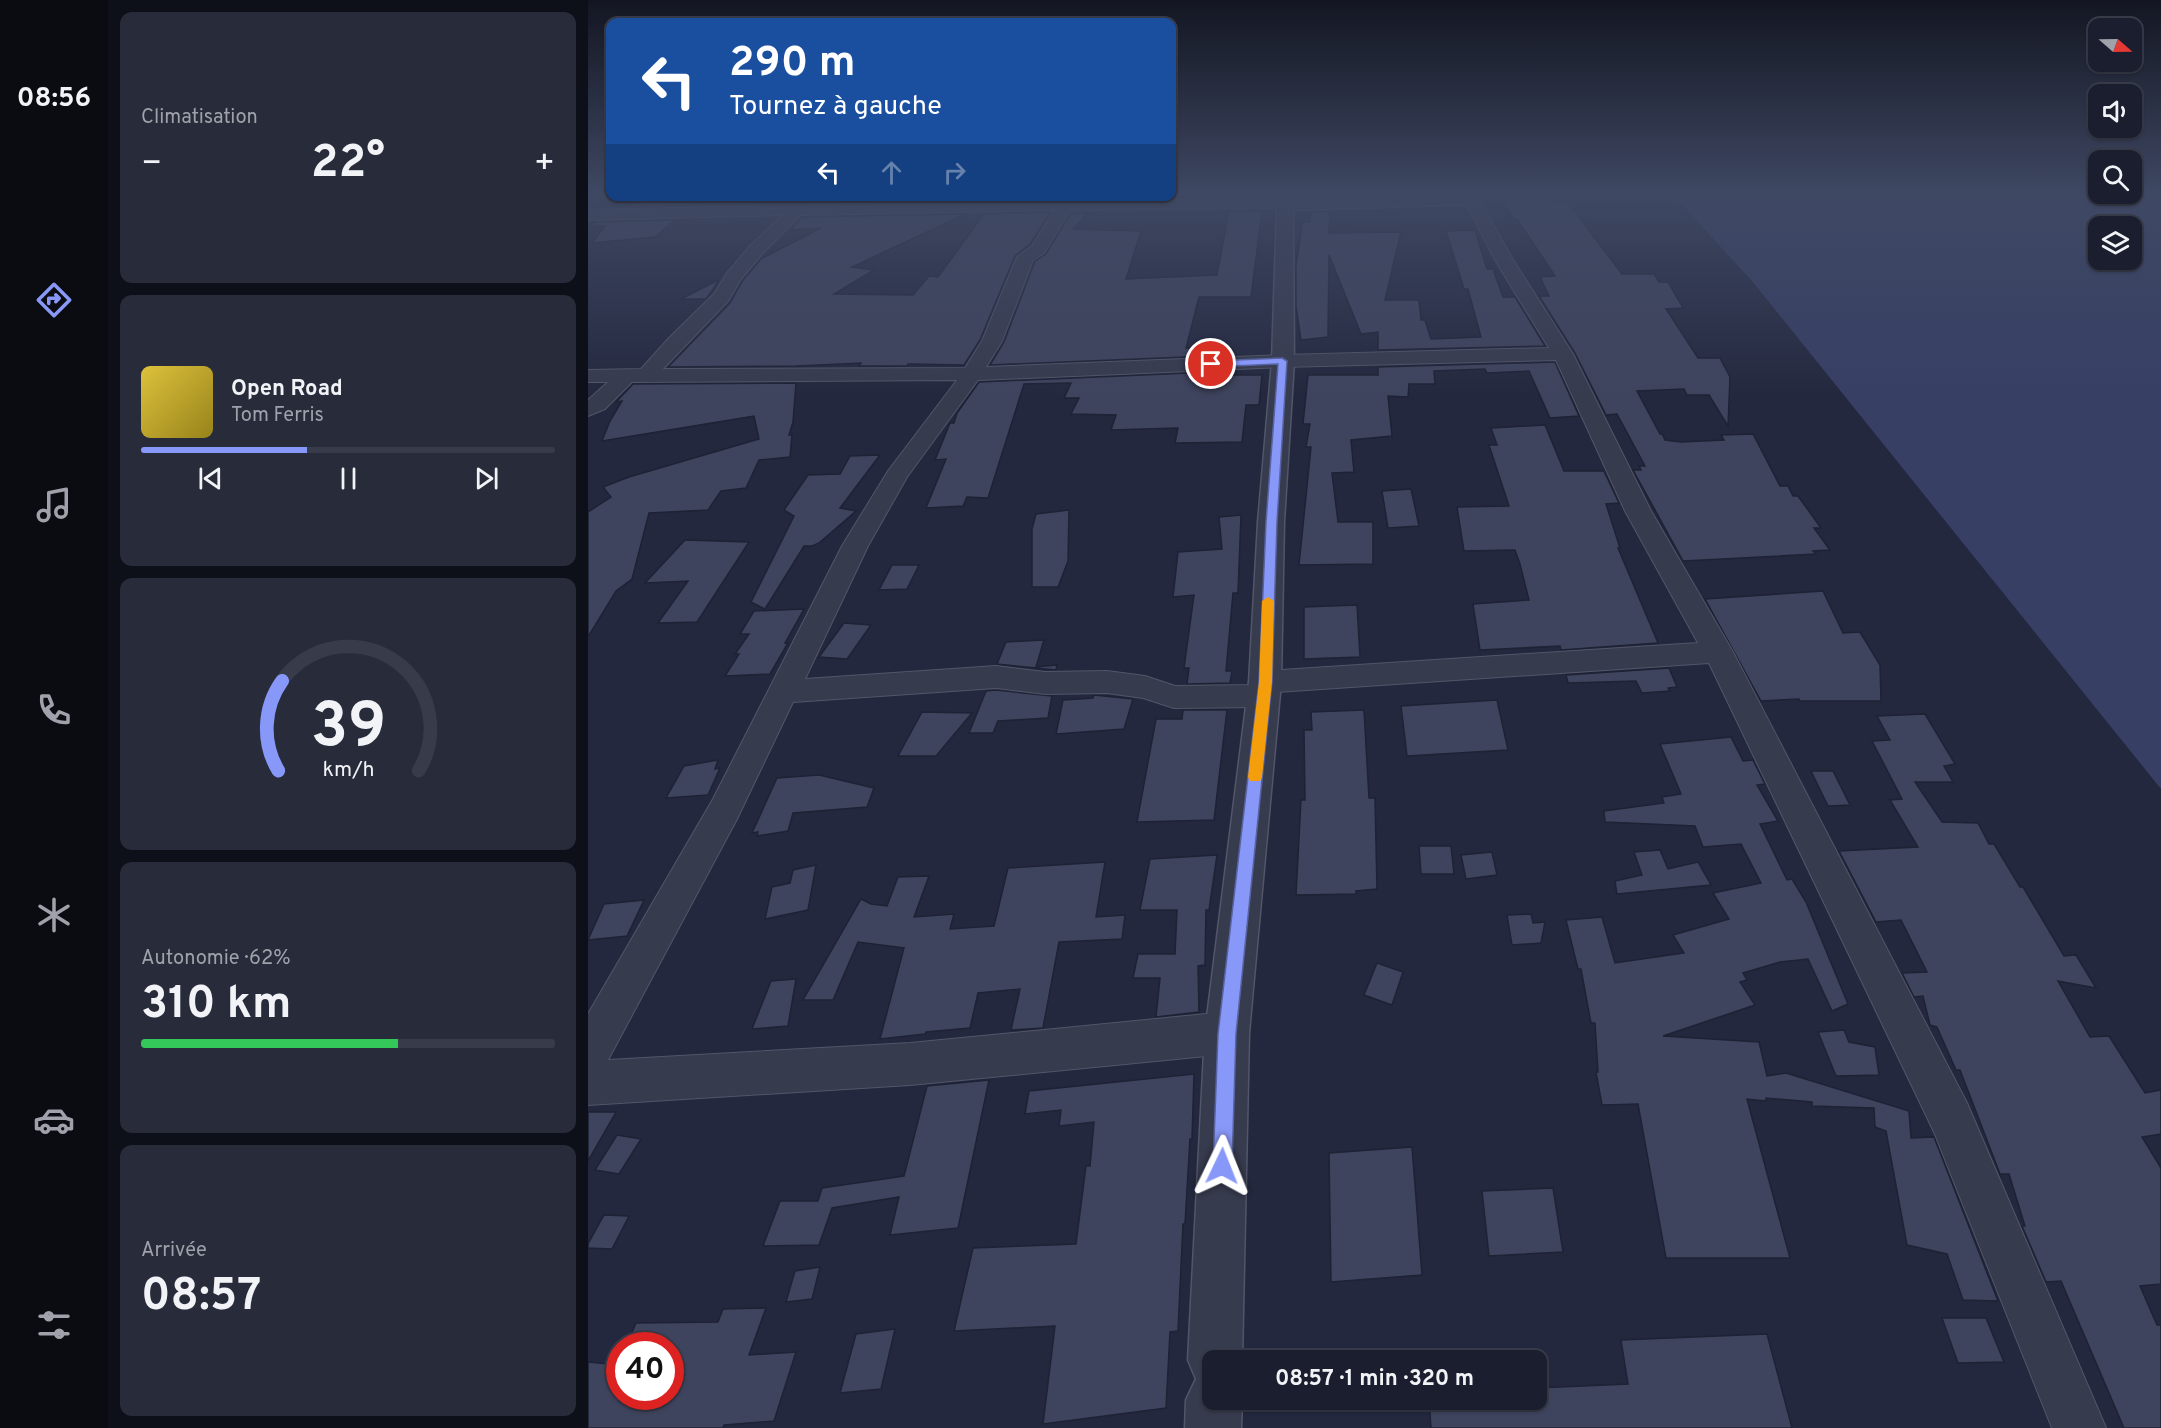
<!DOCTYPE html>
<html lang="fr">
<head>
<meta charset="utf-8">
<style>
	:root { --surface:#1a1e2e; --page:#272b3a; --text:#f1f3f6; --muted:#9fa2aa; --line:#383c4a; --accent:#8898f9 }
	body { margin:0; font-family:Overpass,sans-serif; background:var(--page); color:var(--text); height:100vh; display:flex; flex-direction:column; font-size:22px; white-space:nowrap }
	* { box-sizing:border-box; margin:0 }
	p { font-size:20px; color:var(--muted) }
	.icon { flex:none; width:33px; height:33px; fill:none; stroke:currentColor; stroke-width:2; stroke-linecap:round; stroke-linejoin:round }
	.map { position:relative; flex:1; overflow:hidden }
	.sheet { display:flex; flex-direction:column; gap:12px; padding:12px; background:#0e1019; width:480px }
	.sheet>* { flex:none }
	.guide { position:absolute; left:18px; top:18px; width:570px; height:183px; border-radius:12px; box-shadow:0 2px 4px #0004,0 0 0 2px var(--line); background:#1a4fa0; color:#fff; overflow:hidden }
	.needle { width:39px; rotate:110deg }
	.buttons { position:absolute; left:1500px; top:18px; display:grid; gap:12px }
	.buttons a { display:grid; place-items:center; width:54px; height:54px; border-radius:12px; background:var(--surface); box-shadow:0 2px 4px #0004,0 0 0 2px var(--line); font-size:30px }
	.speed { position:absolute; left:18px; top:1332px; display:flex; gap:12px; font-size:30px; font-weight:700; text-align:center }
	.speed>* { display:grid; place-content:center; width:78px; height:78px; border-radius:50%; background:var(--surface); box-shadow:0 2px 4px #0004,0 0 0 2px var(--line); line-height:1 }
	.speed .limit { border:9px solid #d22; background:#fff; color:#111 }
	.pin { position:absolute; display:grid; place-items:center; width:51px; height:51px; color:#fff; margin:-26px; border:3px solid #fff; border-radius:50%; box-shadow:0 2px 6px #0007 }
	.me { position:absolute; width:66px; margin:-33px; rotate:2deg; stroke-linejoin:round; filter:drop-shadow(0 0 4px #0008) }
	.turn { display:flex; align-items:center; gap:21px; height:126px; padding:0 24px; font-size:27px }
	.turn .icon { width:78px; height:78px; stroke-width:2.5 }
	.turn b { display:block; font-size:42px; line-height:51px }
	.lanes { display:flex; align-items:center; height:57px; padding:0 24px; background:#0003; justify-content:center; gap:30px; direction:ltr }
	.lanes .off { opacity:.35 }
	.big { font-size:45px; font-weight:700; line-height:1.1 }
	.sheet .tile { flex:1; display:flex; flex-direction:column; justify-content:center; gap:9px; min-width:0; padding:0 21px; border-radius:12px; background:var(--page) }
	.sheet .dial { align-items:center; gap:0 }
	.dial svg { height:156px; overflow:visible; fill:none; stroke:var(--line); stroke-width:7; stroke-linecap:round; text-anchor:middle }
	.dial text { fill:var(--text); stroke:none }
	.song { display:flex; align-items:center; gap:18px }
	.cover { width:72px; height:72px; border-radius:9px; background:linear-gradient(135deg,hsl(50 70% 55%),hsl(50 70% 35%)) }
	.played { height:6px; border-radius:3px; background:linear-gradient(90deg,var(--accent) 40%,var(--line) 40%) }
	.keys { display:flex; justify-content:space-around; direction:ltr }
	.heat { display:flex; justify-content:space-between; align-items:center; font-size:33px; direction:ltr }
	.charge { height:9px; border-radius:4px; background:linear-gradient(90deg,#34c759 62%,var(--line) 0) }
	.trip { position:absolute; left:614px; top:1350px; width:345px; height:60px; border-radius:12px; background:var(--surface); box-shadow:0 2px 4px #0004,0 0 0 2px var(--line); font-weight:700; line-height:60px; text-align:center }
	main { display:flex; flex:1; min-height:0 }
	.dock { display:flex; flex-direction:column; width:108px; justify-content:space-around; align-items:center; background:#0a0c12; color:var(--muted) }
	.dock .icon { width:42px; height:42px }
	.dock .on { color:var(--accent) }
	.dock b { font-size:27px; color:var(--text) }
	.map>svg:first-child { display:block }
	.water { fill:#373f65; fill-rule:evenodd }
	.building { fill:#3f445e; stroke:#1e2235; stroke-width:1.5 }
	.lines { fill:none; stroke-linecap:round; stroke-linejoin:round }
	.minor-casing { stroke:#525669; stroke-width:2 }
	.tertiary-casing { stroke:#525669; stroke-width:3 }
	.minor { fill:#373b4e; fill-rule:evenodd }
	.tertiary { fill:#373b4e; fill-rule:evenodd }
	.route { fill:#8898f9; stroke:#5863a2; stroke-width:1.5 }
	.slow { fill:#f59e0b }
</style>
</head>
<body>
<main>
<nav class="dock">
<b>08:56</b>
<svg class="icon on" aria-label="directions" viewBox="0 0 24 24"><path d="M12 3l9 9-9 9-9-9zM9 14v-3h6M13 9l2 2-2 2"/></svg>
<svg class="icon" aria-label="music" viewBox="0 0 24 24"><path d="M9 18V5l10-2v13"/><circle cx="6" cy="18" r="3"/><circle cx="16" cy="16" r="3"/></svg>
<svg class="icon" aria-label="phone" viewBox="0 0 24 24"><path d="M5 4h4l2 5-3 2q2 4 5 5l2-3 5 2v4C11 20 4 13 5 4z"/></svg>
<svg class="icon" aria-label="climate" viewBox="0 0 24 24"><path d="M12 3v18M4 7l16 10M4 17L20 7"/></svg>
<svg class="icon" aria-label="car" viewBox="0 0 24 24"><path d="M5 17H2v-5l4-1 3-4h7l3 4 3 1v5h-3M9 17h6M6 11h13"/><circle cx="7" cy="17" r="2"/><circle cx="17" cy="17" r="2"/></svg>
<svg class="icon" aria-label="filters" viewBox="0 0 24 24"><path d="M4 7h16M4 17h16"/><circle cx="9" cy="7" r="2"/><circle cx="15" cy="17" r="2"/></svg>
</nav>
<section class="sheet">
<div class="tile"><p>Climatisation</p>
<div class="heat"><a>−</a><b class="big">22°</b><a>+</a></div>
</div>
<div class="tile">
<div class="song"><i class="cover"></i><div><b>Open Road</b><p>Tom Ferris</p></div></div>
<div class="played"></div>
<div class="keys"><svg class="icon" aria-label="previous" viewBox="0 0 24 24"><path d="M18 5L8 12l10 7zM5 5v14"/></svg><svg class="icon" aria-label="pause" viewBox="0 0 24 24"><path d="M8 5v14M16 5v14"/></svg><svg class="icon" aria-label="next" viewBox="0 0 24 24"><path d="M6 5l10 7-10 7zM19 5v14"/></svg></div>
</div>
<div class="tile dial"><svg viewBox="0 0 100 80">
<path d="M14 69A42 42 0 1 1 86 69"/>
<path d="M14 69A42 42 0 0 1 16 23" stroke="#8898f9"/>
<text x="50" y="56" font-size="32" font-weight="700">39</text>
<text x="50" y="72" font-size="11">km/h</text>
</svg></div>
<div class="tile"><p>Autonomie · 62%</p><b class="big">310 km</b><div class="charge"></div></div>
<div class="tile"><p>Arrivée</p><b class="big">08:57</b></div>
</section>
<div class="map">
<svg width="1573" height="1428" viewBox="0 0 1573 1428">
	<rect width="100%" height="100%" fill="#23283e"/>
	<!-- water -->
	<path class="water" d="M1086,196h487v593l-409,-508zM1510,226h34v34h-34z"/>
	<!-- building -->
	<g class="building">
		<path d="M465,196v2l-277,5 4,-5 43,-1z"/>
		<path d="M914,196h45l3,6 12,-1 11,8 49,65h32l5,8h9l15,26 -17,1 32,49h22l10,19 -2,49 -19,-31h-22l-3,-6 -47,2 23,43h2l3,6 16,2 43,-2 -3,-5 32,-1 27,52h8l5,10h5l23,32h-7l16,22 -17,1 3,3 -133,7 -50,-91h8l-2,-4h6l-28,-52 -11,1 -31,-62 -36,-57h10l-9,-19 15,-1 -38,-57h-4z"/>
		<path d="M149,198v3l-11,4 -99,2 4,-2 1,-6z"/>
		<path d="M641,211h33l-11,86h-52l-13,51h23l1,8 -220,9 14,-23 31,-81 11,-7 25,-41 16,1 -14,15 68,2 -15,48 91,-4z"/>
		<path d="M742,211l-1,22 72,-1 -16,68h34l2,20h4l6,19 50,-2 -13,-48h-4l-18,-58 29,-1 12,39h6l10,28h12l30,49 -167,4v-18l-17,2 -32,-79 -1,82 -27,3 -5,-34v-41l7,-43h7v-10z"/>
		<path d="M463,212l-21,32 -15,12 -35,84 -16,25 -56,-1 -1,2h-48l2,-3 -64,3 -129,1 62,-64 13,-23 18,-21 60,-31 -31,2 12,-13 163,-3 -113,53 22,3 -40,24 79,1 16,-19 9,1 46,-63z"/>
		<path d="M87,220l-20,17 -63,6 13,-17 -15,-1 5,-3z"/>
		<path d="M132,279l-14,20h-25z"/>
		<path d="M967,362l24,54 -29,2 -21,-47 -42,2 -2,-4 -51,2 1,13h-26l-1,13 -20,-1 4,40 -41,4 3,32 -22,1 6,49h35v42l-74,1 12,-118h-5l4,-23h-7l5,-49h70v-8z"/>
		<path d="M623,372v3h51l-3,30h-13l-4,37 -67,1 3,-15 -67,2 5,-15 -45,-1 8,-16h-15l7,-15 -47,1 -36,114 -21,-1 -4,9 -37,2 20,-49 -11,1 15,-37h4l3,-10 22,-31z"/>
		<path d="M208,383l-3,39 -4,13h3l-2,22 -31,3 -13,28 -25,3 -13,19 -59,3 -17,66 -16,12 -28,46v-125l23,-15 -8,-10 26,-10 130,-38 -5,-23 -152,25 8,-20 12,-20 -6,1 17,-18z"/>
		<path d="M957,425l19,46h40l15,32 -13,1 14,44h-2l40,95 -97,7 -1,-4 -80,4 -7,-46 56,-4 -9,-36 -5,-14 -51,1 -7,-44 52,-1 -20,-61h8l-6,-17z"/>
		<path d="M292,455l-40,53 16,3 -37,32 -7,3h-8l-39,63 -14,-7 43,-86 -10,-6 24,-35 32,-1 10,-18z"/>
		<path d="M823,489l8,37 -31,2 -6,-37z"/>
		<path d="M481,510l-1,51 -10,26h-26v-58l4,-15z"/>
		<path d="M653,515l-3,78h-5l-7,78h6l-2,12 -43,1 2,-16h-5l10,-73 -21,2 5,-45 44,-3 -3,-32z"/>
		<path d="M97,540l64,2 -52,80 -39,1 30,-42 -43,2z"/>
		<path d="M304,565h27l-12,24 -28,1z"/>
		<path d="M1235,591l20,42 17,-1 20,33 1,36h-81l-1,-2 -38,2 -56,-102z"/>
		<path d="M769,605l3,52 -56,2v-52z"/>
		<path d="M216,609l-19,34h3l-18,31 -45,2 14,-22h-4l14,-20h-9l14,-23z"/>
		<path d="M256,623l27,2 -24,34 -28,-2z"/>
		<path d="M456,640l-8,27 21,-2 -1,5 -59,-6 9,-22z"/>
		<path d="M1081,668l8,19 -9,1 2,3 -28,2 -6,-12 -68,2 -2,-8z"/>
		<path d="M408,690l56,6 -4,22 -50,3 -5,12h-24l17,-42z"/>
		<path d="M506,695l39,4 -9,30 -68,5 7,-34 30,-2z"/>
		<path d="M909,700l11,50 -101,6 -6,-50z"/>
		<path d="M595,710h44l-13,110 -77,2 19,-103h26z"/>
		<path d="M776,710l5,88h6l2,91 -21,2v3l-60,1 5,-95h4l-1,-70h8l-1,-18z"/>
		<path d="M334,712l50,1 -36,43h-38z"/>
		<path d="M1337,714l30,50 -11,2 9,16h-38l27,40 36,1 11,21h5l26,43h3l41,69 12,-1 20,33 -38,-7 32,56 19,-1 36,57 16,-3v44l-19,3 19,31v116l-21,2 17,39h4v103h-37l-63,-147 -15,1 -24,-56h3l-16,-52h-9l-40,-104h-4l-19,-43 -7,-2 -7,-29 -9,1 -12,-24 25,-1 -26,-52 -25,2 -37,-71 79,-4 -28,-47 12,-1 -30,-58 18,-1 -13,-24z"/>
		<path d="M1143,737l12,24 10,-1 12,24 -8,1 21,36 -18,3 27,56 5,-1 14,23 42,102 -16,7 -24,-52 -28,3 -37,11 4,7 -7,2 15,23 -92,31 96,6 8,34 19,-3 123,38 2,27 23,-1 64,164 -35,-1 -16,-46 -40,-9 -21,-114 -11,-4 -1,-19 -62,-2v-4l-46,-4v3l-19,-2 43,159h-124l-28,-154 -36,1 -6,-33h2l-3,-49h-4l-10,-54h-3l-12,-49 36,-3 13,46 69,-10 -11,-18 56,-16 -16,-26 48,-10 -20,-39 -38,3 -8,-21 -90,-4 -1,-11 60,-8 -2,-6 19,-3 -21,-50z"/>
		<path d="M130,760l-3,9 5,-1 -12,27 -42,3 18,-32z"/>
		<path d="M1223,771h22l17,34 -22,1z"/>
		<path d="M231,775l55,13 -7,19 -74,6 -5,18 -31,5 1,-4 -6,1 25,-55z"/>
		<path d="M831,846h32l3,28h-33z"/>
		<path d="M1072,850l8,19 30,-7 13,23 -94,9 -2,-13 27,-6 -8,-23z"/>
		<path d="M904,852l5,23 -31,4 -5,-24z"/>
		<path d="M629,855l-8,55h-3l-1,55 -7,1 1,46 -43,5 4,-39h-27l5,-24h37l2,-44h-37l10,-51z"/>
		<path d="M517,862l-9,55 29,-2 -3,24 -63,3 -16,86 -32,2 9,-41 -42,4 -8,35 -44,4 -1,2 -45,5 24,-91 -46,-6 -25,58h-30l58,-101 10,5 16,2 11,-29 31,-1 -15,41 40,-3 -4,15 44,-3 14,-58z"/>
		<path d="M228,865l-8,45 -43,9 7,-32 18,-4 3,-13z"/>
		<path d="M56,900l-17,36 -39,4 16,-36z"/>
		<path d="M943,914l2,9 12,-1 -4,21 -29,2 -5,-30z"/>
		<path d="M789,963l26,9 -11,33 -28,-10z"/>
		<path d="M208,979l-8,47 -36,3 19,-48z"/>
		<path d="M1256,1030l5,12 26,5 4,28 -43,1 -18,-44z"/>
		<path d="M606,1074l-2,65h-2l-5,85h-2l-5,107 -8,1 -4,76 -123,16 12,-98 -101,5 19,-83 103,-4 10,-78h4l4,-44 -35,4 2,-16 -36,4 4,-23z"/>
		<path d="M401,1080l-31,148 -68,7 9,-38 -67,11 -13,37 -56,1 17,-45h38l4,-13 82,-12 23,-90z"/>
		<path d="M0,1112h28l-28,49z"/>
		<path d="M29,1135l24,4 -22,35 -24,-4z"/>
		<path d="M824,1147l10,128 -91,7 -2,-129z"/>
		<path d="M965,1188l10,64 -74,4 -7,-65z"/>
		<path d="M16,1215l25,1 -17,33 -24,-1v-4z"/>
		<path d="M232,1267l-8,32 -26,3 9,-31z"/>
		<path d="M178,1308l-17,47 47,-3 -22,69 -50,4 -1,3h-135v-66l32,3v31h50v-50h-44l10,-23 82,-1 5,-13z"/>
		<path d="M1354,1318h44l18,44 -46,1z"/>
		<path d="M307,1329l-14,60 -41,4 16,-59z"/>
		<path d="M1179,1334l25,94h-361l-2,-28h107v-12l92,-4 -7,-44z"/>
	</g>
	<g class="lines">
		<!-- minor casing -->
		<g class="minor-casing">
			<path id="minor" d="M690,196h14l-2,12 -220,2 -26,43 -11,7 -31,81 -16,26 297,-12 266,-7 -54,-88 -31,-61 3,-3h10l36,64 60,94 78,157 82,141 234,451 139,325h-54l-118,-296 -225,-469 -432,29 2,4 -4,8 -11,3 -90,1 -31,-10 -36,-5 -62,1 -49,-6 -203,14 -56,117 -129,241 302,-17 317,-31 15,6 6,15 -6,15 -15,6 -317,31 -322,20v-91l125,-215 129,-253 46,-75 69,-91 -325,2 -27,27 -17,7v-16l20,-18h-20v-12l53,-1 28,-31 45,-44 13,-21 23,-27 33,-31 -195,5v-10l442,-10h247zM467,210l-23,36 -15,11 -35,84 -17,27 -302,1 65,-68 13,-22 21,-25 39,-39zM968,360l69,151 73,132 -433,28 -11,3 -4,8 1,3 -76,1 -30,-10 -38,-5 -62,1 -49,-6 -191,13 63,-133 39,-69 71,-97 305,-13z"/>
		</g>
		<!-- tertiary casing -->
		<g class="tertiary-casing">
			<path id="tertiary" d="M840,196h51l1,3 -8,5 -179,6 1,151 -10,161 -3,160 -32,351 -7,327h-30v40h30l-1,28h-56l1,-28 10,-21 -8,-19 17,-327 44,-351 9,-160 14,-161 5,-156 8,-5z"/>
		</g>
		<!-- minor -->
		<use href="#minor" class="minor"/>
		<!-- tertiary -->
		<use href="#tertiary" class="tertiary"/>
	</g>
	<!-- sky -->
	<linearGradient id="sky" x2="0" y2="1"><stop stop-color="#131622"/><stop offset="0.49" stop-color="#3f4863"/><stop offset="1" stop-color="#3f4863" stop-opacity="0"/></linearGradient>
	<rect width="1573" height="396" fill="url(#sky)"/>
	<!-- route -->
	<path class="route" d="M694,358l5,3 -10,161 -5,160 -36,352 -4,132 -2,7 -8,3 -7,-3 -2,-7 5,-132 41,-352 7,-160 12,-158 -67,3 -5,-3 5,-3z"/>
	<!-- slow -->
	<path class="slow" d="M680,597l6,4 -2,81 -10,95 -2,4h-10l-2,-4 11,-95 3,-81z"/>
</svg>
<div class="buttons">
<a><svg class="needle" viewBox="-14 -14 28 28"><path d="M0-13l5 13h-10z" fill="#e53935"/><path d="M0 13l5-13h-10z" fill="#9fa2aa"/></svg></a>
<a><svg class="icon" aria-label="sound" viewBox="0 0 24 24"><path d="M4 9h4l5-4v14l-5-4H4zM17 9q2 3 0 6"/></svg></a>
<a><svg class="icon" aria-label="search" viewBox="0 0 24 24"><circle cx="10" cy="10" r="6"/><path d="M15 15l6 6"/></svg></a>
<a><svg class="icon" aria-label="layers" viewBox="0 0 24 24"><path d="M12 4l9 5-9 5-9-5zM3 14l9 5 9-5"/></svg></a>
</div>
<div class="speed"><div class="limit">40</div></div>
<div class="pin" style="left:623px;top:364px;background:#d93025"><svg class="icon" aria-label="arrive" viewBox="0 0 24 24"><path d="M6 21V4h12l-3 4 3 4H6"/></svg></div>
<svg class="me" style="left:634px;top:1166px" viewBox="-20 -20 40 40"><path d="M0-17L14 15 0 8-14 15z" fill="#8898f9" stroke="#fff" stroke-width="4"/></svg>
<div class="trip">08:57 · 1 min · 320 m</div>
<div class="guide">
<div class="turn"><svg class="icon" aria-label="left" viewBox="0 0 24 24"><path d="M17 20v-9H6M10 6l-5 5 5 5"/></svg><div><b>290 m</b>Tournez à gauche</div></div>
<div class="lanes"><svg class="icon" aria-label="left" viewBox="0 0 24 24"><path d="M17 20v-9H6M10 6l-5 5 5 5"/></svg><svg class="icon off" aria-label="ahead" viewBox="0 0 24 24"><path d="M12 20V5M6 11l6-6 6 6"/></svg><svg class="icon off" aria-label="right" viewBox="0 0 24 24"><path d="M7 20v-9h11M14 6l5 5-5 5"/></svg></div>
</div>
</div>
</main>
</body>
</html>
